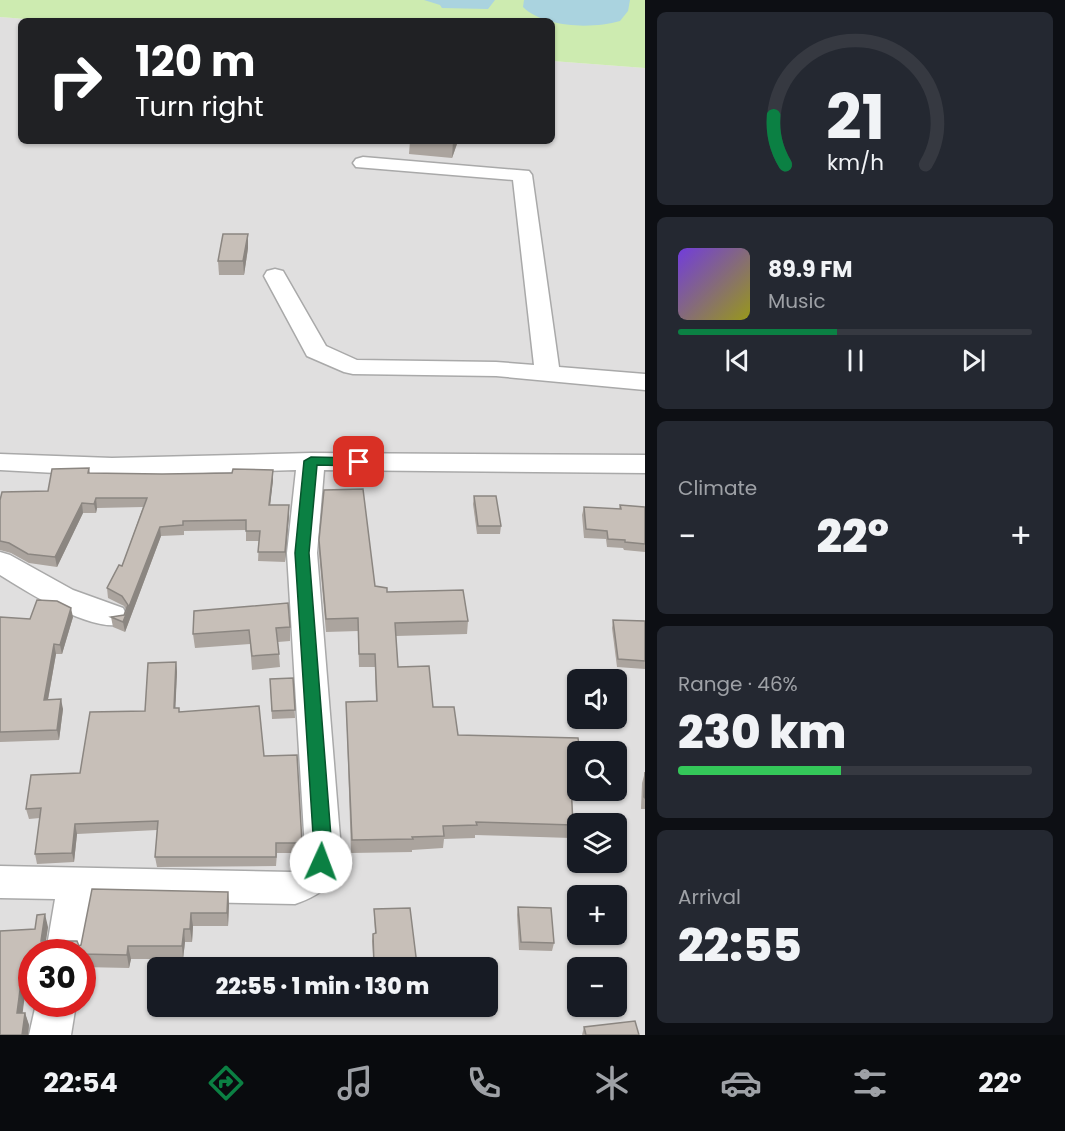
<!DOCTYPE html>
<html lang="en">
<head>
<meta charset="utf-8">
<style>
	:root { --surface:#171b24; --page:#242831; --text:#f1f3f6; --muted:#9ea1a6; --line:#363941; --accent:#0b8043 }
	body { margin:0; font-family:Poppins,sans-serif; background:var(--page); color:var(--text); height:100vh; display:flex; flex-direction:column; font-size:22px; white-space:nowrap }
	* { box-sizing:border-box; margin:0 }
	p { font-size:20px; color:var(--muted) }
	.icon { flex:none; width:33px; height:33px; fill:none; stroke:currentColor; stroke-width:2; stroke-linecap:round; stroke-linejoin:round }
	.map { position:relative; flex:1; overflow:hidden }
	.details { display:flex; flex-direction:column; gap:12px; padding:12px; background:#0d0f14; width:420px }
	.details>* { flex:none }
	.top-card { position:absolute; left:18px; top:18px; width:537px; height:126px; border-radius:9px; box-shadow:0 2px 4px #0004; background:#202124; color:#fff; overflow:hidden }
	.buttons { position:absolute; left:567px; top:669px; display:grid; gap:12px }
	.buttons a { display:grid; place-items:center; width:60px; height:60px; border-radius:9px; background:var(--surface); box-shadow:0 2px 4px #0004; font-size:30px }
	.speed { position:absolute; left:18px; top:939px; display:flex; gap:12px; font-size:30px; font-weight:700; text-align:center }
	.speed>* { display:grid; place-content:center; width:78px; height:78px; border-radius:50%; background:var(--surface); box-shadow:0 2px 4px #0004; line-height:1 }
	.speed .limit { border:9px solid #d22; background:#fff; color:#111 }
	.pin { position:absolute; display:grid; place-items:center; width:51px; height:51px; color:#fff; margin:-26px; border-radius:12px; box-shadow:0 3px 9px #0006 }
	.me { position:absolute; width:66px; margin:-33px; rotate:2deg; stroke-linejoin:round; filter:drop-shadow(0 0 4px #0008) }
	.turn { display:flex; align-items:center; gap:21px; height:126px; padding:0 18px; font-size:27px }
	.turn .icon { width:78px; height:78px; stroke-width:2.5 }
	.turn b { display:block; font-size:42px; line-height:51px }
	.big { font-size:45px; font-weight:800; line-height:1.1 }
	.details .tile { flex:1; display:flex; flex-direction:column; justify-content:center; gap:9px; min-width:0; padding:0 21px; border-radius:9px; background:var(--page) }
	.details .dial { align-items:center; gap:0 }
	.dial svg { height:156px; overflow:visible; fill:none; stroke:var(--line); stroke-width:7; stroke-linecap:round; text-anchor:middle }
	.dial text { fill:var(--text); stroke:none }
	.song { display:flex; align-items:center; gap:18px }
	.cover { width:72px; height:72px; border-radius:9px; background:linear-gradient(135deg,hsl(260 70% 55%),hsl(60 70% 35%)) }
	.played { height:6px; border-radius:3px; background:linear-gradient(90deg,var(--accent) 45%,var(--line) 45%) }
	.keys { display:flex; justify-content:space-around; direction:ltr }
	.heat { display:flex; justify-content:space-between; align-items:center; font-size:33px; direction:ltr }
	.charge { height:9px; border-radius:4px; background:linear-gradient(90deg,#34c759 46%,var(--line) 0) }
	.trip { position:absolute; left:147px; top:957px; width:351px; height:60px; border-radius:9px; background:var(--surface); box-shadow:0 2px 4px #0004; font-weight:800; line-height:60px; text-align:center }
	.menu { display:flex; height:96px; justify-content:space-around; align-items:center; background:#090b0e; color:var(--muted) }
	.menu .icon { width:42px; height:42px }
	.menu .selected { color:var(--accent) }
	.menu b { font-size:27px; color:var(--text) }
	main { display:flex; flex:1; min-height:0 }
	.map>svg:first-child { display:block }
	.residential { fill:#e0dfdf; fill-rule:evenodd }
	.grass { fill:#cdebb0 }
	.water { fill:#aad3df }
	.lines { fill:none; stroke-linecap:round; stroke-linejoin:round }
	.minor-casing { stroke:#a9a9a9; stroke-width:3 }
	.minor { fill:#fff; fill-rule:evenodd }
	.wall { fill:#aba49e }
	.shaded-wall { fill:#8b8681 }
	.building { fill:#c7bfb8; stroke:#8b8681; stroke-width:1.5 }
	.route { fill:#0b8043; stroke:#07532c; stroke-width:1.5 }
</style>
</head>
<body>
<main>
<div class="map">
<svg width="645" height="1035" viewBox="0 0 645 1035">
	<rect width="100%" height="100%" fill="#f2efe9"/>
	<!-- residential -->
	<path class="residential" d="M0,17l51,4h-30v120h531v-80l93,7v967h-645zM578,680h38v38h-38zM578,752h38v38h-38zM578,824h38v38h-38zM578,896h38v38h-38zM32,952h50v52h-50zM158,968h330v38h-330zM578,968h38v38h-38z"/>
	<!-- grass -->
	<path class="grass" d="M0,0h645v68l-93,-7v-40h-501l-51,-4z"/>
	<!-- water -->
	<g class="water">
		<path d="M424,0h71l-7,9 -46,-1 -2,-3z"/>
		<path d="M524,0h106l-2,11 -8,10c-28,8 -75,7 -97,-14z"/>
	</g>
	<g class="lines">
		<!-- minor casing -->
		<g class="minor-casing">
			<g id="minor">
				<path d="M363,157l166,14 3,4 27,192 86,7v16l-149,-14 -143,-2 -9,-2 -37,-16 -43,-80 3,-5 8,-2 8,2 43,75 31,14 139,2 38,3 -21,-185 -157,-13 -3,-4 3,-4z"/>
				<path d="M311,453l334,2v18l-321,-3 -7,83 24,297c-5,33 -15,43 -46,54l-202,-4 -11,57v-5h-36l9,-53 -55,-1v-32l292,6 10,-8 3,-14 -18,-297 9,-83 -184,6 -112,-6v-16l112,4z"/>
				<path d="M0,552l10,3 63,35 50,18 4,8 -4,8c-31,9 -96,-32 -123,-49z"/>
				<path d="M36,1004h40l-5,31h-42z"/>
			</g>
		</g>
		<!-- minor -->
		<use href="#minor" class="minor"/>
	</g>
	<!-- wall -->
	<g class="wall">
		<path d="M410,141h48l-6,17 -43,-4z"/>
		<path d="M248,248l-4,27h-25l-1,-14z"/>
		<path d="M89,468l1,5 183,7 -3,25 19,10 -4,47 -27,-1 1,-20h-13v-11l-62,1v4l-23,1 -36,96 -12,-5 -2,-10 13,-2 2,-5 -2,-4 -16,-8 -1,-10 15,-22 21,-59 -46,1 -1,5h-13l-26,54 -28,-4 -18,-10 -11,-3v-50l48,-9z"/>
		<path d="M474,496l27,30 -1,8h-23l-4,-30z"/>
		<path d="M620,505l25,2v45l-21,-2 -1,-2 -16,-1 -1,-8 -22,-1 -2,-23 2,-8 35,2z"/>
		<path d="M319,540l56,46 12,6 81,29 -1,13 -71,2 2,31 60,68 120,17v24h-7l2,49 -2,13 -96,-3v3l-31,1 -1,9 -31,2v2l-61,1 -5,-151 30,-1 -1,-34h-16l-1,-36 -32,1 -7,-79z"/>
		<path d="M0,617l30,2 43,-2 -11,37h-6l-8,46 15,9 -4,31 -59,2z"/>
		<path d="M613,620l32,1v48l-28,-2 -5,-39z"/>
		<path d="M290,627v14l-12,1 2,25 -28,3 -2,-26 -55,4 -2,-14z"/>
		<path d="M176,662l1,10 -2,36 5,4 84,44 38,87v10h-25l-1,13 -119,1 -2,-10 2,-27 -80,4 -3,28 -37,2 -2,-10 5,-36 -11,1 -3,-10 54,-36 65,-62z"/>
		<path d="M293,678l2,40 -23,1 -2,-40z"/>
		<path d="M645,772v37h-4l1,-26z"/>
		<path d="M228,892l1,13 -1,21h-35l-1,16h-7l-2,17h-52l-2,9 -47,-1v-15h-50v20h-4l-6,41h3l4,12 -1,10h-28v-104l35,-2 13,-2 -2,14 33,5z"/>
		<path d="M518,907l36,36 -2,8 -33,-1 -2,-35z"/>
		<path d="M374,909l43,56v3h-43l-2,-27 1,-7 2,-1z"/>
		<path d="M584,1027l55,8h-57z"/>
	</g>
	<!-- shaded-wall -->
	<g class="shaded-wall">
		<path d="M453,141h5l-6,17z"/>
		<path d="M248,234v14l-4,27 -1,-14z"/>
		<path d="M273,470v10l-4,35v-10z"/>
		<path d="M96,498l1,10 -1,5 -2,-9z"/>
		<path d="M82,503l1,10 -26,54 -2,-10z"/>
		<path d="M289,505v10l-4,47v-10z"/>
		<path d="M160,527l1,9 -36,96 -2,-10z"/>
		<path d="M71,608l2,9 -11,37 -2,-9z"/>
		<path d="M54,644l2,10 -10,56 -2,-10z"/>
		<path d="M176,662l1,10 -2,46 -1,-10z"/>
		<path d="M61,699l2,10 -4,31 -2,-10z"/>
		<path d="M75,824l2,10 -3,28 -2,-9z"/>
		<path d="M228,892l1,13 -1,21 -1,-13z"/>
		<path d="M191,913l2,13 -1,16 -2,-13z"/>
		<path d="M45,914l3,13 -4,25 -3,-11z"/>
		<path d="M184,929l1,13 -2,17 -1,-13z"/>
		<path d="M128,946l3,13 -2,9 -2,-13z"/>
		<path d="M24,959l4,13 -7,53 -4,-12z"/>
		<path d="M25,1013l4,12 -1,10h-6z"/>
	</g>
	<!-- building -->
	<g class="building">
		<path d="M223,234h25l-5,27h-25z"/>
		<path d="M89,468l-1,5 74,1 70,-1 1,-4 40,1 -4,35h20l-4,47h-27l2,-21h-14v-11l-63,1v4l-23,2 -37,95 -12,-5 13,-2 4,-10 -6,-9 -15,-8 12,-23 3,1 25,-68h-51l-2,6 -12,-1 -27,54 -27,-3 -19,-11 -9,-2v-41l2,-8 46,-1 4,-22z"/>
		<path d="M363,489l12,97 12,2v4l76,-2 5,31 -73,2 3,44 31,-1 4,41h21l4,28 120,3 2,14h-2v11h-8l3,62 -97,-3 1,3 -34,1 1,10 -32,1 1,2 -61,1 -6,-138 31,-1 -2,-47h-16l-1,-36 -32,1 -7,-79 5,-50z"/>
		<path d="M474,496h22l5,30h-23z"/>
		<path d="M620,505l25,2v37l-20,-2v-2l-17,-1 -1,-8 -21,-2 -2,-22 37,2z"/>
		<path d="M37,600l20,1 14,7 -11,37 -6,-1 -10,56 17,-1 -4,31 -57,2v-115l30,2z"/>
		<path d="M288,603l2,24 -14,1 3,26 -27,2 -3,-26 -56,4 1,-23z"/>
		<path d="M613,620l32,1v40l-27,-2z"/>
		<path d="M176,662l-2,46h5v4l80,-6 5,50 33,-1 5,88h-26v14h-121l3,-36 -83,3 -3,29 -37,1 6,-46 -15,1 5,-34 49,-2 10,-61 55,-1 3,-48z"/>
		<path d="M293,678l2,32 -23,1 -2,-32z"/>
		<path d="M645,772v26l-1,-1z"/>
		<path d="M92,889l136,3 -1,21h-36l-1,16h-6l-2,17h-54l-1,9 -45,-1v-2h-50v7h-8l-7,54h8l-3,22h-22v-104l35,-2 2,-14 8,-1 -4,27h36l2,5 2,-1z"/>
		<path d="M518,907l33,1 3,35 -33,-1z"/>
		<path d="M410,908l7,57 -43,1 -1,-32 3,-1 -2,-24z"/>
		<path d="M635,1021l4,14h-53l-2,-8z"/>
	</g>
	<!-- route -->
	<path class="route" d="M311,457l48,1 6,4 -6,4 -42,-1 -8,88 23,297 -5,17 -6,3 -6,-3 -3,-5 2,-12 -19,-297 9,-92z"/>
</svg>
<div class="buttons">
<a><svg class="icon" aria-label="sound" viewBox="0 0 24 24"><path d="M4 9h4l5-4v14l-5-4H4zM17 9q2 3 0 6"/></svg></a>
<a><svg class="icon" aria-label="search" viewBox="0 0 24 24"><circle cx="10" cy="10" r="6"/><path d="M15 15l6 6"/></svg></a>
<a><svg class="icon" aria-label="layers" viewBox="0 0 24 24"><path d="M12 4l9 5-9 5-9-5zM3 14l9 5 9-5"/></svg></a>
<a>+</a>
<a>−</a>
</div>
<div class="speed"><div class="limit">30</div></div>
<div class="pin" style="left:359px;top:462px;background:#d93025"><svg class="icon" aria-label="arrive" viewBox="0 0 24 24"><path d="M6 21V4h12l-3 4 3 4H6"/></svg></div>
<svg class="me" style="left:321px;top:862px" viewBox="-20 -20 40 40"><circle r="19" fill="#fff"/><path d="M0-13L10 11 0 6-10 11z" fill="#0b8043"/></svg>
<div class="trip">22:55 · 1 min · 130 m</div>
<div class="top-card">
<div class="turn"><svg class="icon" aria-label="right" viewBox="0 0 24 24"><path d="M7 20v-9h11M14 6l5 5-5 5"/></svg><div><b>120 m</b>Turn right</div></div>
</div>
</div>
<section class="details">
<div class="tile dial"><svg viewBox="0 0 100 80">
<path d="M14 69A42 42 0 1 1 86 69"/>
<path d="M14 69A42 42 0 0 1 8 44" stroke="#0b8043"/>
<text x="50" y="56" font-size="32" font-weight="700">21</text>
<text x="50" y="72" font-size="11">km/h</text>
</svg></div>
<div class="tile">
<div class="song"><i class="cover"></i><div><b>89.9 FM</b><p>Music</p></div></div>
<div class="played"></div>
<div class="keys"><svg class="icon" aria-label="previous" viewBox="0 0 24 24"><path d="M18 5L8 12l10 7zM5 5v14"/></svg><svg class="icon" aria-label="pause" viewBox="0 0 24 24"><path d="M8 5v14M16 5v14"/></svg><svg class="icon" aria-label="next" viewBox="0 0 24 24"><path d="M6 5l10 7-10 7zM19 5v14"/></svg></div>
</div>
<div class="tile"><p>Climate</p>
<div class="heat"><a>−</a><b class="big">22°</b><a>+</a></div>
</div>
<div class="tile"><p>Range · 46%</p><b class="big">230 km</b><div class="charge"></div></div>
<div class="tile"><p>Arrival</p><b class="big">22:55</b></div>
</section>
</main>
<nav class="menu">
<b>22:54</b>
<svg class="icon selected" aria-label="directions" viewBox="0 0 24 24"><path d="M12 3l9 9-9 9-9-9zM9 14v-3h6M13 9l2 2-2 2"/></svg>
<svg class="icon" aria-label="music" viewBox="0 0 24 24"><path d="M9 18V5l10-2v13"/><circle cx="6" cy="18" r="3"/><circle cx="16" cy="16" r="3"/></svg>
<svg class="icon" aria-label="phone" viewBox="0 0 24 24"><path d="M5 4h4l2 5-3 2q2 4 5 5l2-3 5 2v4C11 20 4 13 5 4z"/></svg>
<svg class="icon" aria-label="climate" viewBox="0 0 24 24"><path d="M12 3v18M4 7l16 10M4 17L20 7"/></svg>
<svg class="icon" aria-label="car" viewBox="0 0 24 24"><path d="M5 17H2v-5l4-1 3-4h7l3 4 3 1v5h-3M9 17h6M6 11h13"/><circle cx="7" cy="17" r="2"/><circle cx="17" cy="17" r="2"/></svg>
<svg class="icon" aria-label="filters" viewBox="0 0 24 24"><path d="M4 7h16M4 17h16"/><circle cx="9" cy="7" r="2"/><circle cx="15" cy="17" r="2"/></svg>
<b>22°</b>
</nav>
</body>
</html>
